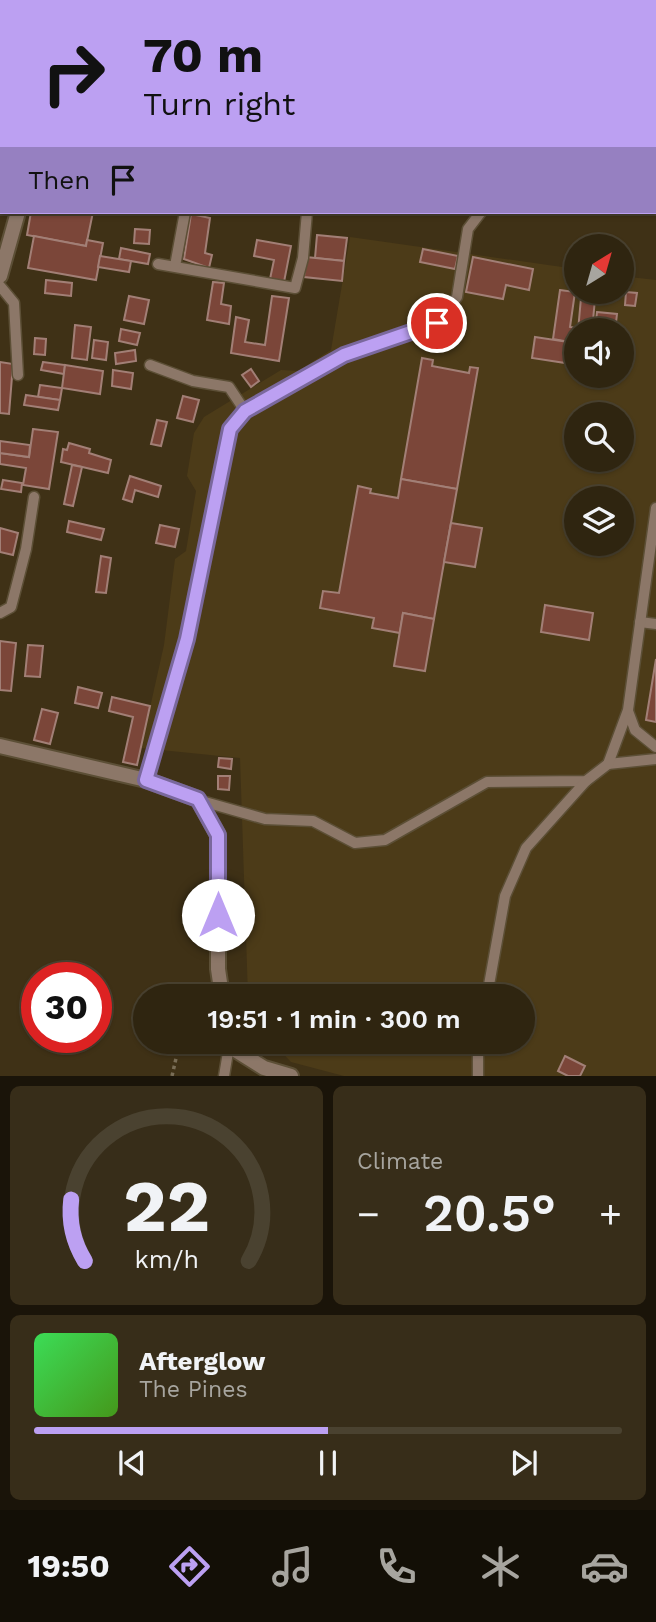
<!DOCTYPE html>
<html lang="en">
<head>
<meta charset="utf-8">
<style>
	:root { --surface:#2f2510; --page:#372d19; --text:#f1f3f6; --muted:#a7a59f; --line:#4a4230; --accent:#bca0f2 }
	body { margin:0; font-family:"Work Sans",sans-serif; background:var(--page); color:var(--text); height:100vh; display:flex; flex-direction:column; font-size:26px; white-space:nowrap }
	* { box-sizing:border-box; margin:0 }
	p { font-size:23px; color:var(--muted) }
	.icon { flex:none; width:38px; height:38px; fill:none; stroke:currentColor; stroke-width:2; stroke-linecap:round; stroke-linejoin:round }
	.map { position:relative; height:1076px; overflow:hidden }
	.panel { display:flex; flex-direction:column; gap:10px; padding:10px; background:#1a1409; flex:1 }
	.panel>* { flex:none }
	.hud { position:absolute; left:0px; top:0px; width:656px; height:214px; box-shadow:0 2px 5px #0004,0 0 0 2px var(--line); background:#bca0f2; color:#111; overflow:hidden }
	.needle { width:46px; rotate:37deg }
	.tools { position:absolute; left:564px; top:234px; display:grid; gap:14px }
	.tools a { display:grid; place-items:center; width:70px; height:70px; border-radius:50%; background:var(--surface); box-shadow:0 2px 5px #0004,0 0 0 2px var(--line); font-size:35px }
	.speed { position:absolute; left:21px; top:962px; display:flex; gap:14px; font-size:35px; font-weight:700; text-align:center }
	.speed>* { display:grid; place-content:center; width:91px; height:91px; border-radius:50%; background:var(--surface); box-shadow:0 2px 5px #0004,0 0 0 2px var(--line); line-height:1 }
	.speed .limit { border:10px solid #d22; background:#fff; color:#111 }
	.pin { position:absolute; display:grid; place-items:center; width:60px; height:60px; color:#fff; margin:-30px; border:4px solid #fff; border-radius:50%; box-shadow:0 2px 7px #0007 }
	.me { position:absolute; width:77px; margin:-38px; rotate:0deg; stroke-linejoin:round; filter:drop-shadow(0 0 5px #0008) }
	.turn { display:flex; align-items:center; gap:24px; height:147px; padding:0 28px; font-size:32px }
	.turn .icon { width:91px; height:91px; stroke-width:2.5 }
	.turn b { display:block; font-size:49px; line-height:60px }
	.then { display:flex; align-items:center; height:66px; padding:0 28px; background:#0003; gap:14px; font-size:26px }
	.big { font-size:52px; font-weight:600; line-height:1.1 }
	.panel .widget { flex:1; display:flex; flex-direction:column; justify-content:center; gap:10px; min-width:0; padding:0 24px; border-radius:10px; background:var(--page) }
	.panel .dial { align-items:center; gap:0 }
	.dial svg { height:182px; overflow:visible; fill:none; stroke:var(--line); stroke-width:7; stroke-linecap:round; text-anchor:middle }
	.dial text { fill:var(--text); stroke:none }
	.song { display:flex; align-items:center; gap:21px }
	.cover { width:84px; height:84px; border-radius:10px; background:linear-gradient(135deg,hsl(130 70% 55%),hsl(100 70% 35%)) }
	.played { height:7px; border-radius:4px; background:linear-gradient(90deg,var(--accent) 50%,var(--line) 50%) }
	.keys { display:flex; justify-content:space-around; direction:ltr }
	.heat { display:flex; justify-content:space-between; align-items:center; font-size:38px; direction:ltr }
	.panel .tiles { flex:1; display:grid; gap:10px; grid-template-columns:1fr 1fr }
	.widget:last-child { grid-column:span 2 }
	.trip { position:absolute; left:133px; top:984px; width:402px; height:70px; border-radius:35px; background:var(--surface); box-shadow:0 2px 5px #0004,0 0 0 2px var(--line); font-weight:600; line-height:70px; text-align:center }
	.menu { display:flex; height:112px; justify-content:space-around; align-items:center; background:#130f06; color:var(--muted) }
	.menu .icon { width:49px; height:49px }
	.menu .on { color:var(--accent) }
	.menu b { font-size:32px; color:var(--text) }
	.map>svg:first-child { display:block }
	.built { fill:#4c3b18; fill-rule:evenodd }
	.building { fill:#7b4639; stroke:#a27f76; stroke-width:2 }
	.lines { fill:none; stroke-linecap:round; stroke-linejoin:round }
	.lane-casing { stroke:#5c4f36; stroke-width:13 }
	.street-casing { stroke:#5c4f36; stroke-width:18 }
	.primary-casing { stroke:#5c4f36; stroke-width:21 }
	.path { stroke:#796d56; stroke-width:3.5; stroke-dasharray:3.5 3.5; stroke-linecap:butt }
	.lane { stroke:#8c7768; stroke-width:10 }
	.street { stroke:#8c7768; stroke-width:14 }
	.primary { stroke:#e4b99b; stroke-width:18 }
	.route-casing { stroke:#7a689d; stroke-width:18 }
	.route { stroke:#bca0f2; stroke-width:12 }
</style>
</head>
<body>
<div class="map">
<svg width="656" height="1076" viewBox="0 0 656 1076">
	<rect width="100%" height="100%" fill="#3f3116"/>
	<!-- built -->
	<g class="built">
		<path d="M245,0h411v9l-1,10 -1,-17z"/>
		<path d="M350,237l226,32v23h45v-16l35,4v796h-312l-53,-14 -20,-21h252v-45h-275l-8,-238 -99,-10 23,-103 11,-86 11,-8 10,-60 -9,-15 7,-43 10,-16 77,-47 17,1 33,-21zM576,331h45v45h-45zM576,415h45v45h-45zM576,499h45v45h-45z"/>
	</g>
	<!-- building -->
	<g class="building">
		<path d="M31,212h62l-7,34 -59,-11z"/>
		<path d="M191,214l19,4 -5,35 7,2 -3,13 -25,-9z"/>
		<path d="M135,229l15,1 -1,14 -15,-1z"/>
		<path d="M317,235l30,3 -3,23 -29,-3z"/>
		<path d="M34,236l52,10 1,-6 16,3 -7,37 -68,-12z"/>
		<path d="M257,240l34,6 -7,36 -14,-3 4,-19 -20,-4z"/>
		<path d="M121,248l29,6 -2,10 -29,-5z"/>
		<path d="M423,249l35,7 -3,13 -35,-7z"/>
		<path d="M100,256l31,5 -2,11 -31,-5z"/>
		<path d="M306,257l38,4 -2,20 -38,-4z"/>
		<path d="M473,257l60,12 -4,21 -23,-5 -3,14 -37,-7z"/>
		<path d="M46,280l26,3 -1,13 -26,-3z"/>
		<path d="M213,282l11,1 -3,21 10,2 -2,18 -22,-4z"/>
		<path d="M560,290l15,2 -5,35 7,1 -2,15 -22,-4z"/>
		<path d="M626,292l11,1 -2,13 -10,-1z"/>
		<path d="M129,296l20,4 -5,24 -20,-4z"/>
		<path d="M272,296l17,2 -10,63 -48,-8 5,-36 13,3 -4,22 20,3z"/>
		<path d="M581,298l14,1 -3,32h-14z"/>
		<path d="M597,312l20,2 -2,17h-20z"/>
		<path d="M75,325l16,2 -4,33 -15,-2z"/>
		<path d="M121,329l19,4 -3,12 -18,-4z"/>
		<path d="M535,337l40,6 -3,21 -40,-6z"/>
		<path d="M35,338l11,1 -1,16 -11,-1z"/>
		<path d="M94,340l14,2 -2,18 -14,-2z"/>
		<path d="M135,350l1,11 -20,3 -1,-11z"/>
		<path d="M422,358l11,2 -1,6 37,7 1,-6 8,1 -21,121 -56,-10z"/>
		<path d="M0,362l13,2 -4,50 -9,-1z"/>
		<path d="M43,362l22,3 -1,9 -23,-4z"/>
		<path d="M621,362l7,1 -2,10h-5z"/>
		<path d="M65,365l38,6 -3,23 -38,-6z"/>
		<path d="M251,369l8,12 -8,6 -9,-12z"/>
		<path d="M113,370l20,3 -2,16 -19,-3z"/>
		<path d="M40,385l22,3 -2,12 -22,-3z"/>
		<path d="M26,395l34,5 -2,10 -34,-5z"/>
		<path d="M183,396l16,4 -6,22 -16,-4z"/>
		<path d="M157,420l10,2 -6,24 -10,-2z"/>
		<path d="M33,429l25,3 -9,57 -26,-4 3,-17 -26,-4v-11l29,4z"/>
		<path d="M0,441l30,4 -1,12 -29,-4z"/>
		<path d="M69,443l21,6 -1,4 22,7 -3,13 -47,-11 2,-13 4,1z"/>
		<path d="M72,465l10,2 -9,39 -9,-2z"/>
		<path d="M130,476l31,10 -3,11 -23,-7 -3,12 -9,-3z"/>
		<path d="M401,479l56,10 -23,130 -31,-6 -3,20 -28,-5 2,-10 -54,-10 3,-17 16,2 19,-107 13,3 -1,4 28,5z"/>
		<path d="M3,480l19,3 -1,9 -20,-3z"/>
		<path d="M69,521l35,8 -3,11 -34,-8z"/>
		<path d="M451,523l31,5 -7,39 -31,-5z"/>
		<path d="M160,525l19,4 -4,18 -19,-4z"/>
		<path d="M0,528l18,5 -5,22 -13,-3z"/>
		<path d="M101,556l10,2 -5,35 -10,-1z"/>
		<path d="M545,605l48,8 -4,27 -48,-8z"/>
		<path d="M403,613l31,6 -9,52 -31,-5z"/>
		<path d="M0,641l16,2 -5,48 -11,-1z"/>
		<path d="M28,645l15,1 -3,31 -15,-1z"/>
		<path d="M656,659v63l-10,-2z"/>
		<path d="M78,687l24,6 -4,15 -23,-5z"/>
		<path d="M112,697l38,9 -13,59 -14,-3 10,-45 -24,-6z"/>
		<path d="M42,709l16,4 -8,31 -16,-4z"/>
		<path d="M219,758l13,1 -1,10 -13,-2z"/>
		<path d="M218,776h12l-1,14 -11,-1z"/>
		<path d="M565,1056l20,10 -5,10h-12l-10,-5z"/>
	</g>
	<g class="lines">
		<!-- lane casing -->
		<g class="lane-casing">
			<g id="lane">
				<path d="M156,0l9,2"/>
				<path d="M76,2v-2"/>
				<path d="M0,102h2"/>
				<path d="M0,176l2,1"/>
				<path d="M158,264l137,24 8,-30 4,-46"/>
				<path d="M175,266l10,-54"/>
				<path d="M0,286l14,17 4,72"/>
				<path d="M150,365l43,16 36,6 16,24"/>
				<path d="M0,613l11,-6 15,-58 8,-52"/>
				<path d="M640,622l16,2"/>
				<path d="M628,711l7,19 21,17"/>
				<path d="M608,764l48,-5"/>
				<path d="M146,780l41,-141 43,-210 15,-18 99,-56 93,-32 20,-26 11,-68 13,-17"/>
				<path d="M198,800l67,19 48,2 42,22 30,-3 102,-58 99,-1 22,-17 20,-54 28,-202"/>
				<path d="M487,996l18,-100 21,-48 60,-67"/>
				<path d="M224,1076l5,-30"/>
				<path d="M478,1076v-35"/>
			</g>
		</g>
		<!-- street casing -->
		<g class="street-casing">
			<g id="street">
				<path d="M654,110l2,-9"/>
				<path d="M0,276l18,-64"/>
				<path d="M0,746l146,34 52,19 20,36v134l4,27"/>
				<path d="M228,1041l1,5 35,22 27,8"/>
			</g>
		</g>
		<!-- primary casing -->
		<g class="primary-casing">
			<g id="primary">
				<path d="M0,36l2,1"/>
				<path d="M654,131l2,1"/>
			</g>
		</g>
		<!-- path -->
		<path class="path" d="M172,1076l8,-35"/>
		<!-- lane -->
		<use href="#lane" class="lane"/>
		<!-- street -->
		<use href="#street" class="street"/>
		<!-- primary -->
		<use href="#primary" class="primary"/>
	</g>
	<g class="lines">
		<!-- route casing -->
		<g class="route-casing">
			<path id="route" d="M218,915v-80l-20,-36 -52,-19 41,-141 43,-210 15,-18 99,-56 93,-32"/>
		</g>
		<!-- route -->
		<use href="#route" class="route"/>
	</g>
</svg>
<div class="tools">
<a><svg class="needle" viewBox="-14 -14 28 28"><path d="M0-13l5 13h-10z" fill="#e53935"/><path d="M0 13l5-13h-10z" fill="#a7a59f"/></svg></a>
<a><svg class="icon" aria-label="sound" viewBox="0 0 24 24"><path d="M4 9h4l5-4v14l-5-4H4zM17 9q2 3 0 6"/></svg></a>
<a><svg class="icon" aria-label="search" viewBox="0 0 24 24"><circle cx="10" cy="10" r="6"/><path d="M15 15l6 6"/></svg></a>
<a><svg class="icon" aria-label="layers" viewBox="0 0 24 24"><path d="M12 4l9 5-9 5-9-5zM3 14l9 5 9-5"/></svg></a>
</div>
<div class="speed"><div class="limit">30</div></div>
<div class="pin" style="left:437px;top:323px;background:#d93025"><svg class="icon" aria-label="arrive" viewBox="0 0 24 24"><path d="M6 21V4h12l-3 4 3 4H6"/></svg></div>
<svg class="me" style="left:218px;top:915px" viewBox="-20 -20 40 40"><circle r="19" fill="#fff"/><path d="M0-13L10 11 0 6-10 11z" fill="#bca0f2"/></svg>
<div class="trip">19:51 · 1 min · 300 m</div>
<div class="hud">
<div class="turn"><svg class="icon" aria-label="right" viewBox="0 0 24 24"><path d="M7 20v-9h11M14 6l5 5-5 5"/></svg><div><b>70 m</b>Turn right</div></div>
<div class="then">Then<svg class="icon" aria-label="arrive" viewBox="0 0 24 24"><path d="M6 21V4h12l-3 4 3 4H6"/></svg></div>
</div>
</div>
<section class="panel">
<div class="tiles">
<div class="widget dial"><svg viewBox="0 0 100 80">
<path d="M14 69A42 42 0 1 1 86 69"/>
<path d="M14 69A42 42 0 0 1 8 42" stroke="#bca0f2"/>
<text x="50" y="56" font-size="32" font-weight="700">22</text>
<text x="50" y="72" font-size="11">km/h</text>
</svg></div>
<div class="widget"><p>Climate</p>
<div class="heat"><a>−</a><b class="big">20.5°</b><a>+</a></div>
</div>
<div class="widget">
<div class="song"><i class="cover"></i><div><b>Afterglow</b><p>The Pines</p></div></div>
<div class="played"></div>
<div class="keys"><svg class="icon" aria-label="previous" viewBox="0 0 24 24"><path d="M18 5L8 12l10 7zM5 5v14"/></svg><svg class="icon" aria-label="pause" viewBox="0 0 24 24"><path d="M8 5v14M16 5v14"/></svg><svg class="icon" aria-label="next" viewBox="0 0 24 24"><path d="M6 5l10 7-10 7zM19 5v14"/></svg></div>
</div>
</div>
</section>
<nav class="menu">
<b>19:50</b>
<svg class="icon on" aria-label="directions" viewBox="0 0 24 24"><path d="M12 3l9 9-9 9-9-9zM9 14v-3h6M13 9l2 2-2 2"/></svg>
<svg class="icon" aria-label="music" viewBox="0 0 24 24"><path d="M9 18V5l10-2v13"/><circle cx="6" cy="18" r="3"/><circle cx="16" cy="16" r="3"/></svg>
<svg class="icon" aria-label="phone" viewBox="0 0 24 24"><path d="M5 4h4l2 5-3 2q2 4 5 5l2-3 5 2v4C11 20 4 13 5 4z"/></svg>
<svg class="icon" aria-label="climate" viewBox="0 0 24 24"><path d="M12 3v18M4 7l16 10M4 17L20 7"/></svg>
<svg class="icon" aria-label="car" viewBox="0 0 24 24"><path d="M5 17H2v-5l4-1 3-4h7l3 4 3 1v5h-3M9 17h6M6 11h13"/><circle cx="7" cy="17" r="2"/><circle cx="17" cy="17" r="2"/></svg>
</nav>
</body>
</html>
